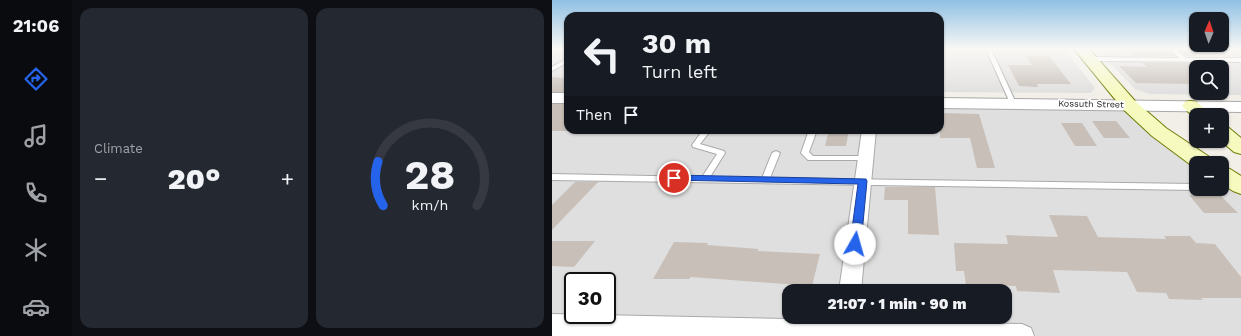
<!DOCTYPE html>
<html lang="en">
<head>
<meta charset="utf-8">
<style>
	:root { --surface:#171b24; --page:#242831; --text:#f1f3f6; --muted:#9ea1a6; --line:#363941; --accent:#2563eb }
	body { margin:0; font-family:"Work Sans",sans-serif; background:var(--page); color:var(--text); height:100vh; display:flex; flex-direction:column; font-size:15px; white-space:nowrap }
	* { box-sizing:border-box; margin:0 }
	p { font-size:13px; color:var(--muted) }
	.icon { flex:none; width:22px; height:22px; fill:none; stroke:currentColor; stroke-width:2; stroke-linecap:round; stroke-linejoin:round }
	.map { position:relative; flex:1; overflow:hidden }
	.side { display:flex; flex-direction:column; gap:8px; padding:8px; background:#0d0f14; width:480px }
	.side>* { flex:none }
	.banner { position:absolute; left:12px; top:12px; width:380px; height:122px; border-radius:12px; box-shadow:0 1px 3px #0004; background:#171b24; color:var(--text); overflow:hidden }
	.needle { width:26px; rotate:2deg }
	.controls { position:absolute; left:637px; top:12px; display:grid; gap:8px }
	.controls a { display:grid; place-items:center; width:40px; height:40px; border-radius:8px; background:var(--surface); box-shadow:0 1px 3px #0004; font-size:20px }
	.speed { position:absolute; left:12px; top:272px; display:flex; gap:8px; font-size:20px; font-weight:700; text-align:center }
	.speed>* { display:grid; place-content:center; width:52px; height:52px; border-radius:50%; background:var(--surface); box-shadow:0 1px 3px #0004; line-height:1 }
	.speed .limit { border:2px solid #111; border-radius:6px; background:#fff; color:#111 }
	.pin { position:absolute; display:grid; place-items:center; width:34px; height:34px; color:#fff; margin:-17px; border:2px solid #fff; border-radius:50%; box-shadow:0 1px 4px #0007 }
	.me { position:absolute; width:44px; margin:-22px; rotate:7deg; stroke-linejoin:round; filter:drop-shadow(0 0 3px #0008) }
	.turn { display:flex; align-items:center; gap:14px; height:84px; padding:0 12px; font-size:18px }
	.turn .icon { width:52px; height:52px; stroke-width:2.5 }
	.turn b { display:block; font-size:28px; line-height:34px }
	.then { display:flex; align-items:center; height:38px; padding:0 12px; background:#0003; gap:8px; font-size:15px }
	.big { font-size:30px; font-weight:800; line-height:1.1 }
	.side .card { flex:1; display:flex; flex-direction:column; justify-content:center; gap:6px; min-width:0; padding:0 14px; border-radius:12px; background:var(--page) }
	.side .dial { align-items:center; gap:0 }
	.dial svg { height:104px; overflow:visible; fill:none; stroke:var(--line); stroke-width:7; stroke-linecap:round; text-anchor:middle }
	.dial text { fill:var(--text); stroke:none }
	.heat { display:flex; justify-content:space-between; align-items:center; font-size:22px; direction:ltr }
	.side .tiles { flex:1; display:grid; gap:8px; grid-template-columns:repeat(2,1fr) }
	.trip { position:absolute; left:230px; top:284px; width:230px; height:40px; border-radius:12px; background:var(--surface); box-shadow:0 1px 3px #0004; font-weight:800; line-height:40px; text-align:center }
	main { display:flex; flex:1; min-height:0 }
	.tabs { display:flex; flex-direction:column; width:72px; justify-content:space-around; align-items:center; background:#090b0e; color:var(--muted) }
	.tabs .icon { width:28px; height:28px }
	.tabs .selected { color:var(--accent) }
	.tabs b { font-size:18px; color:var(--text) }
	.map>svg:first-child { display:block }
	.residential { fill:#e0dfdf; fill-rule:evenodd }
	.building { fill:#c7bfb8 }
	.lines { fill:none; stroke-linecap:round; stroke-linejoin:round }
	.service-casing { stroke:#a9a9a9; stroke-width:2 }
	.minor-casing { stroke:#a9a9a9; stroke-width:2 }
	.tertiary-casing { stroke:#a9a9a9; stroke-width:2 }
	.secondary-casing { stroke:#707d05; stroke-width:2 }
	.service { fill:#fff; fill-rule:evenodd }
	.minor { fill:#fff; fill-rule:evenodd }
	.tertiary { fill:#fff; fill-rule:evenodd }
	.secondary { fill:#f7fabf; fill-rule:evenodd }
	.route { fill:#2563eb; stroke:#184099 }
	.labels { text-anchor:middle; stroke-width:3.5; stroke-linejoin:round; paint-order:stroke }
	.far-street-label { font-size:9px; fill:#222; stroke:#fff }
</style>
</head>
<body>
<main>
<nav class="tabs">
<b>21:06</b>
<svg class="icon selected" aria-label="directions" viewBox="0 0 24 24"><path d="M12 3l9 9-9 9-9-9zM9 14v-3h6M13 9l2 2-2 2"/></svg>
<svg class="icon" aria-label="music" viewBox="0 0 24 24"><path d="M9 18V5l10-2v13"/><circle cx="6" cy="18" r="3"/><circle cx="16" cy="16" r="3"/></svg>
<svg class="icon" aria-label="phone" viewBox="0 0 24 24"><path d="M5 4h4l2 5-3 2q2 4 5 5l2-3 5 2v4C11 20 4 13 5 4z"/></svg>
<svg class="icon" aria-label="climate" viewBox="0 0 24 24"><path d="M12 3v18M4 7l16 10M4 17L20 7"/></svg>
<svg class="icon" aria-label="car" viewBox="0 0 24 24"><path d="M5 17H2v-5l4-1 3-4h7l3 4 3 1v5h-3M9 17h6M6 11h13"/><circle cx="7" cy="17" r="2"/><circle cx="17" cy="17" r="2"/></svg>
</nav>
<section class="side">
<div class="tiles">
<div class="card"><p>Climate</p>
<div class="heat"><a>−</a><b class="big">20°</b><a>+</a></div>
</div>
<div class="card dial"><svg viewBox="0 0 100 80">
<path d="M14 69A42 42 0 1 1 86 69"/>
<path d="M14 69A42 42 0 0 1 10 35" stroke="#2563eb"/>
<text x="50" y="56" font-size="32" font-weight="700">28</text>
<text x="50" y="72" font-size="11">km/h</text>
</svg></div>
</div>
</section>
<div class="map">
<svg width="689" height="336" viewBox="0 0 689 336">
	<rect width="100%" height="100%" fill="#f2efe9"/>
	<!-- residential -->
	<g class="residential">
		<rect x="0" y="49" width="16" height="38"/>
		<path d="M388,49h124l31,39 -4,5 -151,-1z"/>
		<path d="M544,49h145v46l-92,-1 -14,-5zM644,67h26v26h-26z"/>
		<path d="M0,98h16v32h372v-27l189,2 67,58v26h26v-15l19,12v150h-689zM21,281h34v34h-34zM237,291h216v26h-216z"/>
	</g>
	<!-- building -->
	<g class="building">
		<path d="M600,49h16l7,7h-41l-8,-6z"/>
		<path d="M626,49h11l7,5v2h-9z"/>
		<path d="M474,56h23l22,28h-34l1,3 -19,-1 -11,-21h24z"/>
		<path d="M590,63h54v21l-60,-1 -17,-17 28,1z"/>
		<path d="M0,77l14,1 2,14h-16z"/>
		<rect x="0" y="104" width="16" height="27"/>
		<path d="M388,113l39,1 16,54h-18l-7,-30h-30z"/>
		<path d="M540,121h24l14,17h-26z"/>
		<path d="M509,123h21l15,23h-22z"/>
		<path d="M277,130h20l-3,16h-21z"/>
		<path d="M23,182h23l-46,48v-25z"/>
		<path d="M333,187h50l4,48 -31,-1v-34h-24z"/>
		<path d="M637,195h31l18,18h-34z"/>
		<path d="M497,215l38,1 11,21 68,2 -2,-3h26l6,7 19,1 26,33v21h-40l2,2 -34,-1 -3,-6 -29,-1 -10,-20 -74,-2 7,23 -43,-2 -1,-5 -50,-1 -2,-14h-8l-2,-28 54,1 -2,-9 52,2z"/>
		<path d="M0,241h43l-21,26 -22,-1z"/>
		<path d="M122,242l34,1 -1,2 52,4 -2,2 63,3 -8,32 -121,-9 -2,2h-36z"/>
	</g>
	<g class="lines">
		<!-- service casing -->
		<g class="service-casing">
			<g id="service">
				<path d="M434,49h5l25,54 -1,1 -2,1 -3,-2z"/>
				<path d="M617,49h6l11,9h55v4l-151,-1 -3,-2 3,-2 89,1z"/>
				<path d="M16,58v4l-16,9v-4z"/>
				<path d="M151,130h8l-11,14 24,7 1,2 -15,24 52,1 10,-25 4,-2 4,2 -10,25 426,6v5h3l-3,1 -644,-10v-6l150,3 15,-23 -24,-7 -1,-2z"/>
				<path d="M257,130h8l-8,22 4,4h53l4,2 -4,2h-58l-7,-7z"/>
			</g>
		</g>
		<!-- minor casing -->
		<g class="minor-casing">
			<g id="minor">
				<path d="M310,130h14l-15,161h-22z"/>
				<path d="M0,314l470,10 9,4 3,8h-482z"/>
			</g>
		</g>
		<!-- tertiary casing -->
		<g class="tertiary-casing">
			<g id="tertiary">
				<rect x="0" y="93" width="16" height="10"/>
				<path d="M388,98l301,4v10l-301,-4z"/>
			</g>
		</g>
		<!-- secondary casing -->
		<g class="secondary-casing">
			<g id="secondary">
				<path d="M522,49h15l46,52 31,27 45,30 3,5h-18l-1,5 -43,-32 -29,-27z"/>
				<path d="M639,101l6,1 14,13h-15v4l-14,-13 3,-4z"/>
				<path d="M670,126l7,2 12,10v16l-7,-2 -13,-11h1z"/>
				<path d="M670,167l8,2 11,7v18l-8,-3 -11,-7z"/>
			</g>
		</g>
		<!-- service -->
		<use href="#service" class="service"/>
		<!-- minor -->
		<use href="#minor" class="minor"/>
		<!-- tertiary -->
		<use href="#tertiary" class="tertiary"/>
		<!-- secondary -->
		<use href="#secondary" class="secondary"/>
	</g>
	<!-- sky -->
	<linearGradient id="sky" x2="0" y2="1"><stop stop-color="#8fc0e4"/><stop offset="0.51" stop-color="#f9f8f5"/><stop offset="1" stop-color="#f9f8f5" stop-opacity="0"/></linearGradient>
	<rect width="689" height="96" fill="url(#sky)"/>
	<!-- route -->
	<path class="route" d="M122,175l192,4 1,2 -6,63 -2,3 -4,1 -4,-1 -1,-3 8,-60 -187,-4 -1,-2 1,-2z"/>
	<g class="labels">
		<!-- far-street labels -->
		<g class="far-street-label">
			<text transform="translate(539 104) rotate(1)" y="3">Kossuth Street</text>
		</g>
	</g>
</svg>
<div class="controls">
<a><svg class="needle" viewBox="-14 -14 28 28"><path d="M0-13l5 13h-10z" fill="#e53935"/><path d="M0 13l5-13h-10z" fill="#9ea1a6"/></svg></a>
<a><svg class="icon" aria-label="search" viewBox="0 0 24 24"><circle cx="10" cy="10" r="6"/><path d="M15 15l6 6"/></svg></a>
<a>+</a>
<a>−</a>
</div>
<div class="speed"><div class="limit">30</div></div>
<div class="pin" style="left:122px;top:178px;background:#d93025"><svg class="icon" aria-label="arrive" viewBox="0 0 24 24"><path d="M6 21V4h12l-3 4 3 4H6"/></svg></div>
<svg class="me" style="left:303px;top:244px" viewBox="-20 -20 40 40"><circle r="19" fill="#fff"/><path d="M0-13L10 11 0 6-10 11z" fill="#2563eb"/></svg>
<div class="trip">21:07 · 1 min · 90 m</div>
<div class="banner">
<div class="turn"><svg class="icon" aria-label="left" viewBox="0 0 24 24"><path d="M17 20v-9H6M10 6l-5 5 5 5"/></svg><div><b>30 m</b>Turn left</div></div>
<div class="then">Then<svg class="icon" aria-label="arrive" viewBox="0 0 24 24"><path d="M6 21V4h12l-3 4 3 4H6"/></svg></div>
</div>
</div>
</main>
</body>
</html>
